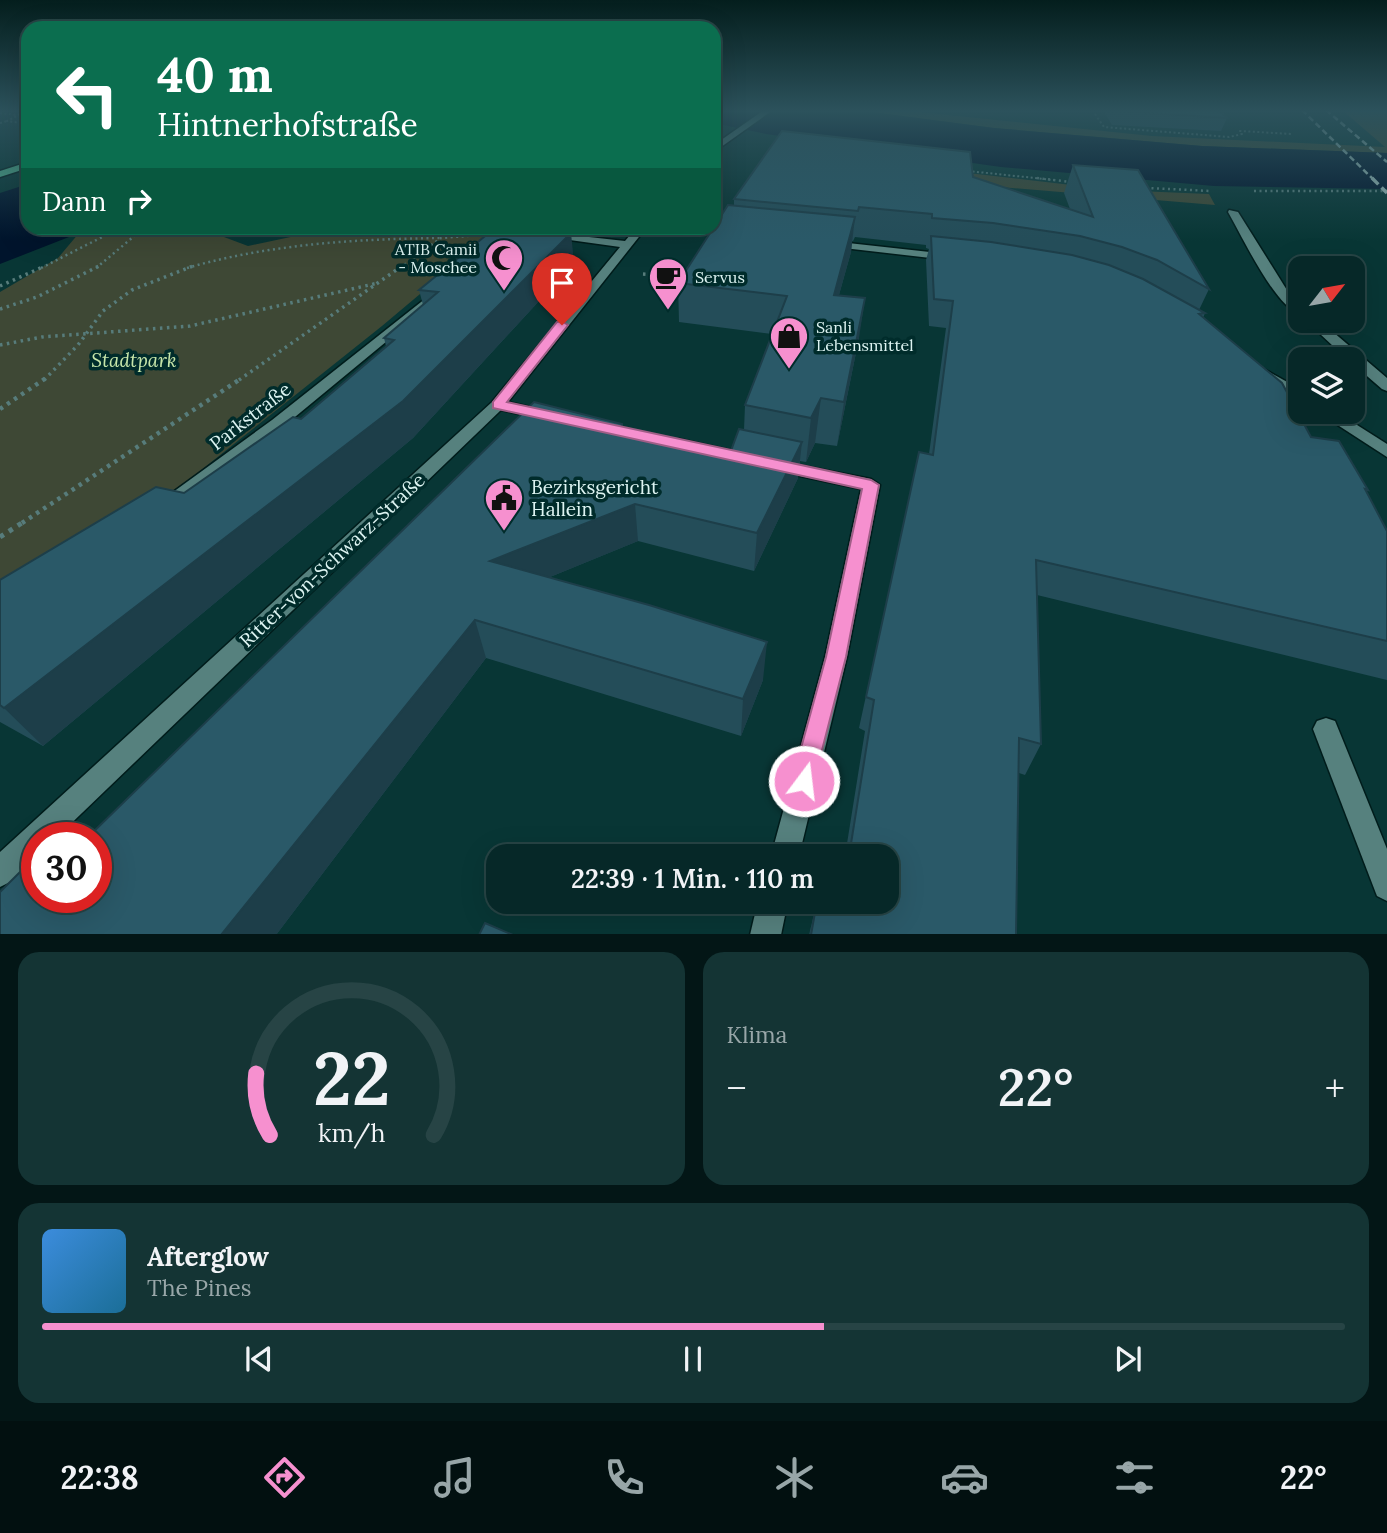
<!DOCTYPE html>
<html lang="de">
<head>
<meta charset="utf-8">
<style>
	:root { --surface:#062828; --page:#143434; --text:#f1f3f6; --muted:#98a6a8; --line:#274445; --accent:#f690cf }
	body { margin:0; font-family:Lora,serif; background:var(--page); color:var(--text); height:100vh; display:flex; flex-direction:column; font-size:26px; white-space:nowrap }
	* { box-sizing:border-box; margin:0 }
	p { font-size:23px; color:var(--muted) }
	.icon { flex:none; width:38px; height:38px; fill:none; stroke:currentColor; stroke-width:2; stroke-linecap:round; stroke-linejoin:round }
	.map { position:relative; height:934px; overflow:hidden }
	.panel { display:flex; flex-direction:column; gap:18px; padding:18px; background:#031616; flex:1 }
	.panel>* { flex:none }
	.guide { position:absolute; left:21px; top:21px; width:700px; height:214px; border-radius:21px; box-shadow:0 7px 28px #0002,0 0 0 2px var(--line); background:#0b6e4f; color:#fff; overflow:hidden }
	.needle { width:46px; rotate:59deg }
	.tools { position:absolute; left:1288px; top:256px; display:grid; gap:14px }
	.tools a { display:grid; place-items:center; width:77px; height:77px; border-radius:14px; background:var(--surface); box-shadow:0 7px 28px #0002,0 0 0 2px var(--line); font-size:35px }
	.speed { position:absolute; left:21px; top:822px; display:flex; gap:14px; font-size:35px; font-weight:700; text-align:center }
	.speed>* { display:grid; place-content:center; width:91px; height:91px; border-radius:50%; background:var(--surface); box-shadow:0 7px 28px #0002,0 0 0 2px var(--line); line-height:1 }
	.speed .limit { border:10px solid #d22; background:#fff; color:#111 }
	.pin { position:absolute; display:grid; place-items:center; width:60px; height:60px; color:#fff; margin:-72px -30px; border-radius:50% 50% 50% 0; rotate:-45deg; box-shadow:0 0 7px #0007 }
	.pin .icon { rotate:45deg }
	.me { position:absolute; width:77px; margin:-38px; rotate:15deg; stroke-linejoin:round; filter:drop-shadow(0 0 5px #0008) }
	.turn { display:flex; align-items:center; gap:24px; height:147px; padding:0 21px; font-size:32px }
	.turn .icon { width:91px; height:91px; stroke-width:2.5 }
	.turn b { display:block; font-size:49px; line-height:60px }
	.then { display:flex; align-items:center; height:66px; padding:0 21px; background:#0003; gap:14px; font-size:26px }
	.big { font-size:52px; font-weight:600; line-height:1.1 }
	.panel .widget { flex:1; display:flex; flex-direction:column; justify-content:center; gap:10px; min-width:0; padding:0 24px; border-radius:21px; background:var(--page) }
	.panel .dial { align-items:center; gap:0 }
	.dial svg { height:182px; overflow:visible; fill:none; stroke:var(--line); stroke-width:7; stroke-linecap:round; text-anchor:middle }
	.dial text { fill:var(--text); stroke:none }
	.song { display:flex; align-items:center; gap:21px }
	.cover { width:84px; height:84px; border-radius:10px; background:linear-gradient(135deg,hsl(210 70% 55%),hsl(200 70% 35%)) }
	.played { height:7px; border-radius:4px; background:linear-gradient(90deg,var(--accent) 60%,var(--line) 60%) }
	.keys { display:flex; justify-content:space-around; direction:ltr }
	.heat { display:flex; justify-content:space-between; align-items:center; font-size:38px; direction:ltr }
	.panel .tiles { flex:1; display:grid; gap:18px; grid-template-columns:1fr 1fr }
	.widget:last-child { grid-column:span 2 }
	.trip { position:absolute; left:486px; top:844px; width:413px; height:70px; border-radius:21px; background:var(--surface); box-shadow:0 7px 28px #0002,0 0 0 2px var(--line); font-weight:600; line-height:70px; text-align:center }
	.dock { display:flex; height:112px; justify-content:space-around; align-items:center; background:#021010; color:var(--muted) }
	.dock .icon { width:49px; height:49px }
	.dock .active { color:var(--accent) }
	.dock b { font-size:32px; color:var(--text) }
	.map>svg:first-child { display:block }
	.green { fill:#3e4835 }
	.water { fill:#00142c }
	.lines { fill:none; stroke-linecap:round; stroke-linejoin:round }
	.service-casing { stroke:#001c1b; stroke-width:3 }
	.minor-casing { stroke:#001c1b; stroke-width:3 }
	.primary-casing { stroke:#001c1b; stroke-width:3 }
	.path-far4 { stroke:#577c7b; stroke-width:2; stroke-dasharray:2 2.5; stroke-linecap:butt }
	.path-far3 { stroke:#577c7b; stroke-width:2.5; stroke-dasharray:2 3.5; stroke-linecap:butt }
	.path-far2 { stroke:#577c7b; stroke-width:3.5; stroke-dasharray:2.5 4.5; stroke-linecap:butt }
	.path-far1 { stroke:#577c7b; stroke-width:4.5; stroke-dasharray:3.5 5; stroke-linecap:butt }
	.path { stroke:#577c7b; stroke-width:5; stroke-dasharray:4.5 6; stroke-linecap:butt }
	.service { fill:#56817e; fill-rule:evenodd }
	.minor { fill:#56817e; fill-rule:evenodd }
	.primary { fill:#52b58f; fill-rule:evenodd }
	.rail-far1 { stroke:#9dbbb9; stroke-width:2.5; stroke-dasharray:6 3.5; stroke-linecap:butt }
	.rail { stroke:#9dbbb9; stroke-width:3.5; stroke-dasharray:9 4.5; stroke-linecap:butt }
	.wall { fill:#244d59 }
	.shaded-wall { fill:#1d3e49 }
	.building { fill:#2a5968; stroke:#1d3e49; stroke-width:2 }
	.route { fill:#f690cf; stroke:#a05e87; stroke-width:2 }
	.labels { text-anchor:middle; stroke-width:7; stroke-linejoin:round; paint-order:stroke }
	.far-poi-label { font-size:16px; fill:#ddf4f2; stroke:#002c2b; text-anchor:start }
	.park-label { font-size:19px; font-style:italic; fill:#c7e6aa; stroke:#002c2b }
	.street-label { font-size:19px; fill:#ddf4f2; stroke:#002c2b }
	.poi-label { font-size:19px; fill:#ddf4f2; stroke:#002c2b; text-anchor:start }
</style>
</head>
<body>
<div class="map">
<svg width="1387" height="935" viewBox="0 0 1387 935">
	<rect width="100%" height="100%" fill="#083635"/>
	<!-- green -->
	<g class="green">
		<path d="M856,110h44l252,26 233,11 -43,-37h45v43l-185,-7 -208,-18z"/>
		<path d="M830,157l284,33 95,4 6,11 -251,-21z"/>
		<path d="M92,228h108l48,18 85,-18h124l38,3 -113,95 -192,153 -190,128v-315l58,-34 21,-25z"/>
	</g>
	<!-- water -->
	<g class="water">
		<path d="M714,110h142l138,18 208,18 185,7v36l-173,-3 -213,-19 -235,-33 -52,-11z"/>
		<path d="M28,184v44h64l-92,36v-71z"/>
	</g>
	<g class="lines">
		<!-- service casing -->
		<g class="service-casing">
			<g id="service">
				<path d="M1229,210l9,2 52,83 10,9v10c-25,-7 -58,-78 -72,-102z"/>
				<path d="M662,228c17,-2 62,-3 76,6l-5,3 -66,-6z"/>
				<path d="M830,241l118,13 6,3 -6,3 -122,-14v-4z"/>
				<path d="M1305,320h14l68,58v13l-5,-2 -29,-25v-5h-6z"/>
				<path d="M1262,368l38,21v12l-43,-26 -2,-3z"/>
				<path d="M1316,411h19l52,33v13z"/>
				<path d="M1326,718l9,3 52,128v52l-10,-5 -64,-167 4,-8z"/>
			</g>
		</g>
		<!-- minor casing -->
		<g class="minor-casing">
			<g id="minor">
				<path d="M764,110h9l-59,42v-7z"/>
				<path d="M636,228h10l-138,174 44,10 2,3 -2,3 -6,2 -45,-10 -445,428h-19v19l-27,25 -10,5v-35l492,-450 128,-155 -72,-10 -4,-1v-4l81,9z"/>
				<path d="M440,287l4,1v6l-160,132 -101,77h-14l-2,-4 2,-4 103,-75z"/>
				<path d="M679,439l78,17 3,4 -9,5 -78,-17 -2,-4 2,-4z"/>
				<path d="M778,461l93,18 9,6 -33,172 -48,199h-28l54,-199 36,-168 -89,-19 -3,-4 3,-4z"/>
				<path d="M758,901h30l-7,34h-31z"/>
			</g>
		</g>
		<!-- primary casing -->
		<g class="primary-casing">
			<path id="primary" d="M28,162v6l-28,9v-6z"/>
		</g>
		<!-- path-far4 -->
		<g class="path-far4">
			<path d="M28,110l-21,11 21,3"/>
			<path d="M1097,110l-2,4 9,13 125,10 13,-3 -2,-3 52,3"/>
			<path d="M0,113l16,2"/>
			<path d="M0,123l7,-2"/>
			<path d="M968,171l86,9"/>
		</g>
		<!-- path-far3 -->
		<g class="path-far3">
			<path d="M1037,178l34,4"/>
			<path d="M1146,188l65,3"/>
			<path d="M1254,191h133"/>
			<path d="M282,228h27"/>
			<path d="M41,268l79,-40"/>
			<path d="M96,268l48,-40"/>
			<path d="M187,268c83,-24 169,-29 254,-30"/>
			<path d="M400,268l41,-30 51,-4"/>
		</g>
		<!-- path-far2 -->
		<g class="path-far2">
			<path d="M643,274l17,1"/>
			<path d="M0,286l45,-20"/>
			<path d="M0,309l37,-12 62,-31"/>
			<path d="M0,345l42,-8 148,-11 188,-43"/>
			<path d="M44,380l34,-35 25,-34 29,-21 61,-24"/>
			<path d="M239,380l163,-114"/>
		</g>
		<!-- path-far1 -->
		<g class="path-far1">
			<path d="M0,409l46,-31"/>
			<path d="M22,523l220,-145"/>
		</g>
		<!-- path -->
		<path class="path" d="M0,537l25,-16"/>
		<!-- service -->
		<use href="#service" class="service"/>
		<!-- minor -->
		<use href="#minor" class="minor"/>
		<!-- primary -->
		<use href="#primary" class="primary"/>
		<!-- rail-far1 -->
		<g class="rail-far1">
			<path d="M1302,110l72,70"/>
			<path d="M1326,110l61,52"/>
		</g>
		<!-- rail -->
		<path class="rail" d="M1372,178l15,15"/>
	</g>
	<!-- wall -->
	<g class="wall">
		<path d="M1103,110h116l8,8 -6,13 -109,-6z"/>
		<path d="M1073,165l136,124 -10,21 6,3 -2,5 108,119 57,53 -2,2 21,39v149l-350,-85 4,149 -16,31 -6,-2 -3,162h-207l8,-34h70v-45h-42l20,-125 -6,-3 60,-276 10,2 17,-126 -17,-2 -3,-66 3,-11 -3,-1v-3l-71,-8 -2,4h-1l-1,11 -12,43 20,43 -22,108 -22,-3 -9,19 -6,-1 -2,17 -44,93 -116,-30 -88,36 213,103 -22,56 -255,-78 -210,277h-276l37,-37 585,-469 107,27 15,-26 1,-25 27,-71 -93,-12 -1,-39 56,-77v-7l239,-22 97,32 -6,-16z"/>
		<path d="M574,263l-161,175 -370,308 -43,-24v-142l184,-87 117,-74 85,-73 -2,-8 39,-33 -4,-15z"/>
	</g>
	<!-- shaded-wall -->
	<g class="shaded-wall">
		<path d="M855,217l-4,35 -23,82 6,-39z"/>
		<path d="M571,233l3,30 -161,175 -370,308 -39,-38z"/>
		<path d="M865,298l-6,40 -22,108 7,-44z"/>
		<path d="M821,398l-6,45 -9,19 5,-44z"/>
		<path d="M802,442l-4,36 -44,93 3,-38z"/>
		<path d="M635,504l3,37 -139,57 -9,-37z"/>
		<path d="M475,620l11,38 -210,277h-55z"/>
		<path d="M767,642l-4,38 -22,56 2,-37z"/>
	</g>
	<!-- building -->
	<g class="building">
		<path d="M1116,110h103l8,8 -110,-7z"/>
		<path d="M782,131l188,21 3,25 120,40 -20,-52 65,5 71,119 -52,-29 -35,-13 -42,-11 -87,-13 -61,-5v-4l-73,-7 -1,4 -124,-12z"/>
		<path d="M728,205l127,12 -21,78 31,3 -21,104 -23,-4 -10,20 -66,-13 42,-109 -109,-13z"/>
		<path d="M495,228h23l53,5 -168,168 -399,307 -4,-3v-125l156,-93 28,6 109,-76 8,2 93,-79 -10,-2 54,-46 -19,-2z"/>
		<path d="M931,236l60,6 81,13 37,10 34,14 62,34 -6,1 83,69 29,54 28,4 29,49 -3,-1 22,42v110l-351,-81 5,184 -22,-6 -3,197h-205l6,-34h70v-45h-38l25,-156 -8,-3 53,-245 14,3 20,-154 -19,-2z"/>
		<path d="M534,402l88,22v5l107,27 10,-27 63,13 -45,91 -122,-29 -145,57 159,44 118,37 -24,57 -268,-79 -254,315h-221v-43l23,-23 14,9v20h59v-60h-9z"/>
		<path d="M485,923l28,12h-34z"/>
	</g>
	<!-- sky -->
	<linearGradient id="sky" x2="0" y2="1"><stop stop-color="#041e1d"/><stop offset="0.46" stop-color="#2c525c"/><stop offset="1" stop-color="#2c525c" stop-opacity="0"/></linearGradient>
	<rect width="1387" height="241" fill="url(#sky)"/>
	<!-- route -->
	<path class="route" d="M562,321l6,4 -61,77 364,78 8,5 -33,172 -34,132 -8,4 -9,-4 -3,-8 34,-124 36,-168 -369,-81v-6l64,-80z"/>
	<!-- icons -->
	<defs>
		<g id="mosque-pin" transform="scale(2.0125)"><path d="M0 17L-7.5 6A9.5 9.5 0 1 1 7.5 6Z" fill="#f690cf" stroke="#002c2b"/><path d="M3.5-4.9A6 6 0 1 0 3.5 4.9A5 5 0 1 1 3.5-4.9Z" fill="#111"/></g>
		<g id="cafe-pin" transform="scale(2.0125)"><path d="M0 17L-7.5 6A9.5 9.5 0 1 1 7.5 6Z" fill="#f690cf" stroke="#002c2b"/><path d="M-5.5-4.5H6V0H3Q3 3.5 0 3.5H-2.5Q-5.5 3.5-5.5 0ZM3-3.2v2h1.7v-2ZM-6 4.5H4V6H-6Z" fill="#111"/></g>
		<g id="shop-pin" transform="scale(2.0125)"><path d="M0 17L-7.5 6A9.5 9.5 0 1 1 7.5 6Z" fill="#f690cf" stroke="#002c2b"/><path d="M-5-2.5h2.3a2.7 3.5 0 0 1 5.4 0H5L5.5 6h-11ZM-1.5-2.5h3a1.5 2.3 0 0 0-3 0Z" fill="#111"/></g>
		<g id="civic-pin" transform="scale(2.0125)"><path d="M0 17L-7.5 6A9.5 9.5 0 1 1 7.5 6Z" fill="#f690cf" stroke="#002c2b"/><path d="M-.6-6.5H3V-4.5H.6V-3L4-1V1h2V6H-6V1h2V-1L-.6-3ZM-1.2 2.5V6h2.4V2.5Z" fill="#111"/></g>
	</defs>
	<g fill-rule="evenodd">
		<use href="#mosque-pin" x="504" y="258"/>
		<use href="#cafe-pin" x="668" y="277"/>
		<use href="#shop-pin" x="789" y="336"/>
		<use href="#civic-pin" x="504" y="498"/>
	</g>
	<g class="labels">
		<!-- far-poi labels -->
		<g class="far-poi-label">
			<text x="477" y="255" text-anchor="end">ATIB Camii<tspan x="477" dy="18">- Moschee</tspan></text>
			<text x="695" y="283">Servus</text>
			<text x="816" y="333">Sanli<tspan x="816" dy="18">Lebensmittel</tspan></text>
		</g>
		<!-- park labels -->
		<g class="park-label">
			<text x="134" y="367">Stadtpark</text>
		</g>
		<!-- street labels -->
		<g class="street-label">
			<text transform="translate(250 416) rotate(-38)" y="7">Parkstraße</text>
			<text transform="translate(332 560) rotate(-43)" y="7">Ritter-von-Schwarz-Straße</text>
		</g>
		<!-- poi labels -->
		<g class="poi-label">
			<text x="531" y="494">Bezirksgericht<tspan x="531" dy="22">Hallein</tspan></text>
		</g>
	</g>
</svg>
<div class="tools">
<a><svg class="needle" viewBox="-14 -14 28 28"><path d="M0-13l5 13h-10z" fill="#e53935"/><path d="M0 13l5-13h-10z" fill="#98a6a8"/></svg></a>
<a><svg class="icon" aria-label="layers" viewBox="0 0 24 24"><path d="M12 4l9 5-9 5-9-5zM3 14l9 5 9-5"/></svg></a>
</div>
<div class="speed"><div class="limit">30</div></div>
<div class="pin" style="left:562px;top:325px;background:#d93025"><svg class="icon" aria-label="arrive" viewBox="0 0 24 24"><path d="M6 21V4h12l-3 4 3 4H6"/></svg></div>
<svg class="me" style="left:804px;top:781px" viewBox="-20 -20 40 40"><circle r="17" fill="#f690cf" stroke="#fff" stroke-width="3"/><path d="M0-11L8 9 0 5-8 9z" fill="#fff"/></svg>
<div class="trip">22:39 · 1 Min. · 110 m</div>
<div class="guide">
<div class="turn"><svg class="icon" aria-label="left" viewBox="0 0 24 24"><path d="M17 20v-9H6M10 6l-5 5 5 5"/></svg><div><b>40 m</b>Hintnerhofstraße</div></div>
<div class="then">Dann<svg class="icon" aria-label="right" viewBox="0 0 24 24"><path d="M7 20v-9h11M14 6l5 5-5 5"/></svg></div>
</div>
</div>
<section class="panel">
<div class="tiles">
<div class="widget dial"><svg viewBox="0 0 100 80">
<path d="M14 69A42 42 0 1 1 86 69"/>
<path d="M14 69A42 42 0 0 1 8 42" stroke="#f690cf"/>
<text x="50" y="56" font-size="32" font-weight="700">22</text>
<text x="50" y="72" font-size="11">km/h</text>
</svg></div>
<div class="widget"><p>Klima</p>
<div class="heat"><a>−</a><b class="big">22°</b><a>+</a></div>
</div>
<div class="widget">
<div class="song"><i class="cover"></i><div><b>Afterglow</b><p>The Pines</p></div></div>
<div class="played"></div>
<div class="keys"><svg class="icon" aria-label="previous" viewBox="0 0 24 24"><path d="M18 5L8 12l10 7zM5 5v14"/></svg><svg class="icon" aria-label="pause" viewBox="0 0 24 24"><path d="M8 5v14M16 5v14"/></svg><svg class="icon" aria-label="next" viewBox="0 0 24 24"><path d="M6 5l10 7-10 7zM19 5v14"/></svg></div>
</div>
</div>
</section>
<nav class="dock">
<b>22:38</b>
<svg class="icon active" aria-label="directions" viewBox="0 0 24 24"><path d="M12 3l9 9-9 9-9-9zM9 14v-3h6M13 9l2 2-2 2"/></svg>
<svg class="icon" aria-label="music" viewBox="0 0 24 24"><path d="M9 18V5l10-2v13"/><circle cx="6" cy="18" r="3"/><circle cx="16" cy="16" r="3"/></svg>
<svg class="icon" aria-label="phone" viewBox="0 0 24 24"><path d="M5 4h4l2 5-3 2q2 4 5 5l2-3 5 2v4C11 20 4 13 5 4z"/></svg>
<svg class="icon" aria-label="climate" viewBox="0 0 24 24"><path d="M12 3v18M4 7l16 10M4 17L20 7"/></svg>
<svg class="icon" aria-label="car" viewBox="0 0 24 24"><path d="M5 17H2v-5l4-1 3-4h7l3 4 3 1v5h-3M9 17h6M6 11h13"/><circle cx="7" cy="17" r="2"/><circle cx="17" cy="17" r="2"/></svg>
<svg class="icon" aria-label="filters" viewBox="0 0 24 24"><path d="M4 7h16M4 17h16"/><circle cx="9" cy="7" r="2"/><circle cx="15" cy="17" r="2"/></svg>
<b>22°</b>
</nav>
</body>
</html>
